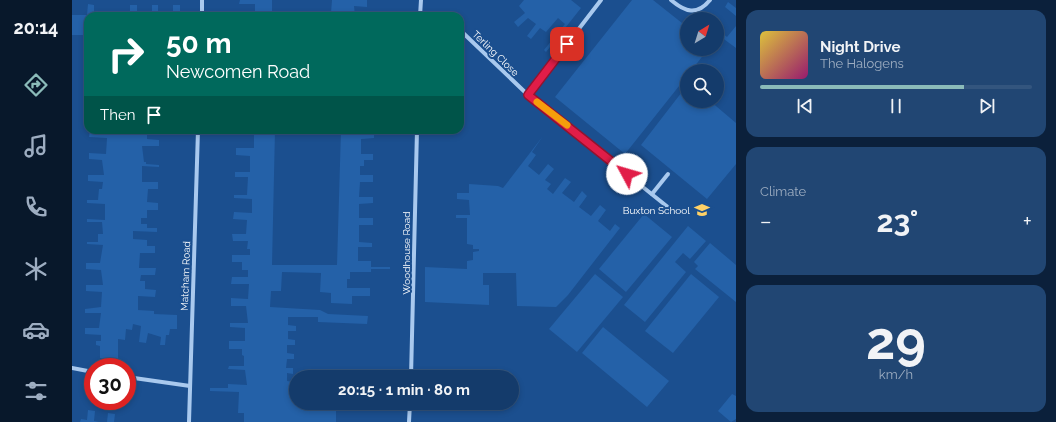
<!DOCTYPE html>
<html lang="en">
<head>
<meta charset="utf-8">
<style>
	:root { --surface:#143b6b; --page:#214673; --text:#f1f3f6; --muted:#9dadc1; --line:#33557e; --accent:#8bbbb9 }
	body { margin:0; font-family:Raleway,sans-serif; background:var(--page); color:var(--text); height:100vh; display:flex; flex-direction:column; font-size:15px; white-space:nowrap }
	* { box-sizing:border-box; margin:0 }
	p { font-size:13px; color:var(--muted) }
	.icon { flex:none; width:22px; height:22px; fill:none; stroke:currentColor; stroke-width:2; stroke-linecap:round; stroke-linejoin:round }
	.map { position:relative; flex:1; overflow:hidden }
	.panel { display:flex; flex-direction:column; gap:10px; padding:10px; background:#0b203b; width:320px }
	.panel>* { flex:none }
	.hud { position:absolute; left:12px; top:12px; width:380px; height:122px; border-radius:12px; box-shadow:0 2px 6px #0003,0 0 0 1px var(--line); background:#00695c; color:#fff; overflow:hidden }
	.needle { width:26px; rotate:38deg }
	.controls { position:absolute; left:608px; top:12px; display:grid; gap:8px }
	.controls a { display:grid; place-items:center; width:44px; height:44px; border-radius:50%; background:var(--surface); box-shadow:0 2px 6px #0003,0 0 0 1px var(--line); font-size:20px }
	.speed { position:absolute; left:12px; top:358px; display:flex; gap:8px; font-size:20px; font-weight:700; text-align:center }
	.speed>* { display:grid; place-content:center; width:52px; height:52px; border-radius:50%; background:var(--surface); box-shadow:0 2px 6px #0003,0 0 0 1px var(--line); line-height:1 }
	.speed .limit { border:6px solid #d22; background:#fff; color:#111 }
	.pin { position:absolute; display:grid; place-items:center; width:34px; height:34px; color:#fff; margin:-17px; border-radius:8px; box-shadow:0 2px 6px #0006 }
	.me { position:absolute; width:44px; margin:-22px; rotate:309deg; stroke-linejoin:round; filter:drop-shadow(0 0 3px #0008) }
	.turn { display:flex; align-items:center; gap:14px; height:84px; padding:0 16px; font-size:18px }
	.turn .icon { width:52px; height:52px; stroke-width:2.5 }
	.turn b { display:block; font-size:28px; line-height:34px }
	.then { display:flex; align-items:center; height:38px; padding:0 16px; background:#0003; gap:8px; font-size:15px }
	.big { font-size:30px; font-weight:700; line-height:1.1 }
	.panel .tile { flex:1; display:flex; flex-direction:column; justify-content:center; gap:6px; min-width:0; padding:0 14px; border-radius:12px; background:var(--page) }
	.panel .dial { align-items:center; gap:0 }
	.dial b { font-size:52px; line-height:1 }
	.song { display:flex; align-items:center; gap:12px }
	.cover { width:48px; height:48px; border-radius:6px; background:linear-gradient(135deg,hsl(50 70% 55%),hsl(320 70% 35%)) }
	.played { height:4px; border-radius:2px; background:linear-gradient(90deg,var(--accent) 75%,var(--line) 75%) }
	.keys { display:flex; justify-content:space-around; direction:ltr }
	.heat { display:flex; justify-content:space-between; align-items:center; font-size:22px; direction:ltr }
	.trip { position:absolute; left:217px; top:370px; width:230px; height:40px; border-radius:20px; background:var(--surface); box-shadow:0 2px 6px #0003,0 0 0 1px var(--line); font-weight:700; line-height:40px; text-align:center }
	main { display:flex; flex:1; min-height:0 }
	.tabs { display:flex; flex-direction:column; width:72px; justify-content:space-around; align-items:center; background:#08182b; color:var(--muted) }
	.tabs .icon { width:28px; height:28px }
	.tabs .on { color:var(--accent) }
	.tabs b { font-size:18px; color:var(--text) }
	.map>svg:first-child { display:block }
	.green { fill:#2461a8 }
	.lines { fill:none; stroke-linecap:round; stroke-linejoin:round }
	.street { stroke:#a9c9ee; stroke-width:4 }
	.route-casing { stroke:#92132f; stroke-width:10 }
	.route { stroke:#e11d48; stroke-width:7 }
	.slow { stroke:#f59e0b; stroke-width:7 }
	.labels { text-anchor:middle; stroke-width:4; stroke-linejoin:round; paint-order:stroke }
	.street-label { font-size:10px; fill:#fff; stroke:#1b4f8f }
	.poi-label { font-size:10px; fill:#fff; stroke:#1b4f8f; text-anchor:end }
</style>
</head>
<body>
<main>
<nav class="tabs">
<b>20:14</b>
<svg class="icon on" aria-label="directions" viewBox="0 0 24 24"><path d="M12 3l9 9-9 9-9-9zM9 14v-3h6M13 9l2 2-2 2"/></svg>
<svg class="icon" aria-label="music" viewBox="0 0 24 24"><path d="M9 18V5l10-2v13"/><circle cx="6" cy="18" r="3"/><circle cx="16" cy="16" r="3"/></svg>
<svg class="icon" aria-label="phone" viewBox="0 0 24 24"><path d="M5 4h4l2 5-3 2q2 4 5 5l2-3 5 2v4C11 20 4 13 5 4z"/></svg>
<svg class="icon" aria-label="climate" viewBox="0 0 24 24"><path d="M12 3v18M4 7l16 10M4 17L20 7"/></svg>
<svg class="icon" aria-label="car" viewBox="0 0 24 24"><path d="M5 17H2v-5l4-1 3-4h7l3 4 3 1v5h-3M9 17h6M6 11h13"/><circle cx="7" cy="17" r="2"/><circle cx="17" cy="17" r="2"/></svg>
<svg class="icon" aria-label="filters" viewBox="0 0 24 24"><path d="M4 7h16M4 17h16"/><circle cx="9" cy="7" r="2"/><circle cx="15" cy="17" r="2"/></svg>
</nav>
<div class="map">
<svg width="664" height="422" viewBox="0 0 664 422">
	<rect width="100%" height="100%" fill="#1b4f8f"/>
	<!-- green -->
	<g class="green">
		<path d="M168,0h32v16h-17v-12h-16z"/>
		<path d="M260,0h35v7l-13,-1 1,10h-28v-3h4z"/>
		<path d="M452,0h47l10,8 -35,44 -2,-2 21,-26 -7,-6 -12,14 -6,-4 -9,11 -4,-3 9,-12 -8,-6 -10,9 -4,-5 11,-9 -6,-7z"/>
		<path d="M560,0h21l34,27v22h21l-17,22h-4v5l-62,78 -70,-57z"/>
		<path d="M656,2l8,6v8l-11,-9z"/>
		<path d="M16,4l6,1v11h-6v19h-16v-20h15z"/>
		<path d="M58,5h7v11h9h-24h8z"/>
		<rect x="80" y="5" width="6" height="11"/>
		<rect x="101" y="5" width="7" height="11"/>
		<path d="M664,26v22l-19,-14v-5l10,8z"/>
		<path d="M613,88h2v13h23l26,22v41l-29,35 -66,-54z"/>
		<path d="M18,130h55l2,2v7l12,1v6h-17l2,16h2v2l13,1v2l-17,-1v16h16v7h-10l-1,13 11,1v7h-11v8h-6v6h6v4h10v4l-24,-1v8l14,1v6h8v7h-15l-1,15h17l-1,7h-14l-1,6h5v8l11,1 -1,7 -17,-1v14l16,1v3l23,1v14h-7l-1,6h-3l-1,10h-5l1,-8 -13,-4 -2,10 -7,-1 2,-16 -8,-2 -1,6 -6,-1 -1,11 -7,-1v22l-18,-3v-12l-4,-1v-4h5v-6l-16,-1v-6h14l2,-15h-16v-4l16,-2 1,-15 -16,-1v-6h17l-2,-15 -15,-1v-6h14l3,-18 -16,-1v-2h11v-8h5l-1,-12h-15v-3l18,1v-16l-18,-1v-3h11l1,-11h3l1,-7 -15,-1v-6h16l-2,-15 -13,-1v-6l17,1 1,-16 -18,-1z"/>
		<path d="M164,130h39l-3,135h65l4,-135h33v8l-13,1v15h12v6h-9v6h-4v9h13v7h-13l-1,15h14v6l-14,1v14h14v7h-14v17l13,1v4h-14v14h13v6h19v2h-19v3h-21v7h-3v9h23v8h-18v8l-21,-1v-10l-11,-1 1,-19 -39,-1 -1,19h-10l-1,16 50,3 8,4 40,2 -1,8 -49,-2v-5h-30v8l8,1v5h-8v8l7,1v5h-8v8l7,1v5h-7l-1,9h7v6l-6,-1v8l7,1 -1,17h3v4h6v4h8l1,-4h7v5h9v-5h7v4l2,1v14h-92v-9h-6l1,-21 -29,-1v-3h18v-4l19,1 -2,-15 -17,-1 1,-3h15v-10l-2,-1v-6h-13v-8h16v-13l-15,-1v-4h18l-2,-17h-15v-8l17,1 1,-15h-18l1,-7h16v-7h-6v-8h-10v-7h18v-6h-3l1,-8h-15l-1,-7h14l1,-14 -14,-1 1,-7 18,1v-14l-18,-1v-3h13l1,-18h-13v-5h15v-16l-14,-1v-7h18v-15l-18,-1z"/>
		<path d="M471,136l-11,16 4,3 -8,11 11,9 9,-11 6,5 -9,11 6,4 -4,5 6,5 12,-16 6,4 -9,11 12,9 8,-11 5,5 -8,11 12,9 9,-11 6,5 -8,11 12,10 5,-7 5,4 -52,67 -12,12 -39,-1 -1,-33h-33v12h6v20l-64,-3v-35l42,2v-8l6,-1v-8l6,-1v-2h-6v-4l-6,-1v-26h-11v-3h14l-1,-15 -12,-1v-6h12v-9l29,2 5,2z"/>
		<path d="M572,214l28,23 -46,55 -27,-23z"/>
		<path d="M616,226l18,15 -16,18 -7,-6 -8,9 11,10 -41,50 -21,-17z"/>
		<path d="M638,243l26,22v37l-41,-33 3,-3 -4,-4z"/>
		<path d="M523,274l28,23 -46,55 -28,-23z"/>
		<path d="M619,274l28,23 -46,56 -28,-22z"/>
		<path d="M531,327l66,54 -22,26 -65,-54z"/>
		<path d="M660,394l4,2v23l-5,3 -13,-11z"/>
		<path d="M16,410l7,1 -1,10 5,1h-19l1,-3 6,1z"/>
		<path d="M36,413l7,1 -1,8h-7z"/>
	</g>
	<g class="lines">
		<!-- street -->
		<g class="street">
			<path d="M599,0c14,12 26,16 39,0"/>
			<path d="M130,16v-16"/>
			<path d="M348,16l1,-16"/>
			<path d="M388,30l68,65 141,113"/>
			<path d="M456,95l73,-95"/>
			<path d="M580,194l16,-20"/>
			<path d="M0,368l21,4"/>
			<path d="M55,377l63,9"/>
			<path d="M339,377l6,-247"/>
			<path d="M117,422l9,-292"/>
			<path d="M337,422l1,-19"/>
		</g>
	</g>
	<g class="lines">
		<!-- route casing -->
		<g class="route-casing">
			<path id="route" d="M495,44l-39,51 99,79"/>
		</g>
		<!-- route -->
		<use href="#route" class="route"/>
		<!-- slow -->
		<path class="slow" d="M465,102l30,23"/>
	</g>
	<!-- icons -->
	<defs>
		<g id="school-bare" transform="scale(1.2)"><path d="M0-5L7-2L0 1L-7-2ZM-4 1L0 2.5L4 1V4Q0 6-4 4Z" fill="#ffd166" stroke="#1b4f8f" stroke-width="2.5" paint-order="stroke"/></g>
	</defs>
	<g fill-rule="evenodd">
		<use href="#school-bare" x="630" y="210"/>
	</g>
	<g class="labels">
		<!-- street labels -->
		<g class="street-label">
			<text transform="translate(424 53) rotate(44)" y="4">Terling Close</text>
			<text transform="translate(334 253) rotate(-90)" y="4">Woodhouse Road</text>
			<text transform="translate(113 276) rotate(-88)" y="4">Matcham Road</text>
		</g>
		<!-- poi labels -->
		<g class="poi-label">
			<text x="618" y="214">Buxton School</text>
		</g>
	</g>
</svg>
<div class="controls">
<a><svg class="needle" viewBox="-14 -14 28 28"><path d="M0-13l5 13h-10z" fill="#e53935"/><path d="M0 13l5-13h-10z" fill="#9dadc1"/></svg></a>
<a><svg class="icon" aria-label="search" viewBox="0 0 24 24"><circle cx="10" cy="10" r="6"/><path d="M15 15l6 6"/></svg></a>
</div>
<div class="speed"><div class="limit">30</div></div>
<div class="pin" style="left:495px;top:44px;background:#d93025"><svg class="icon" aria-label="arrive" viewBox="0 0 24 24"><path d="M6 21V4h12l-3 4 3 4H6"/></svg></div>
<svg class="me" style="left:555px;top:174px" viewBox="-20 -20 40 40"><circle r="19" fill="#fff"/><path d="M0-13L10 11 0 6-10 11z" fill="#e11d48"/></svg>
<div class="trip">20:15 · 1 min · 80 m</div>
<div class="hud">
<div class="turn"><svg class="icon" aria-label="right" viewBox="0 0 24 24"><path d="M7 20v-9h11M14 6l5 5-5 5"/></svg><div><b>50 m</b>Newcomen Road</div></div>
<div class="then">Then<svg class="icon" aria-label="arrive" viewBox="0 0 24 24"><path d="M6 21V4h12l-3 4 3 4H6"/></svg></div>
</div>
</div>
<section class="panel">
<div class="tile">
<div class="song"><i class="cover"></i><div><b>Night Drive</b><p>The Halogens</p></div></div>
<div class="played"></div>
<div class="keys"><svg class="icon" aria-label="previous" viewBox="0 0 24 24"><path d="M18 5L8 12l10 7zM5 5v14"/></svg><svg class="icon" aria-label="pause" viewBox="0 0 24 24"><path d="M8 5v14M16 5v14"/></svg><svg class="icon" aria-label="next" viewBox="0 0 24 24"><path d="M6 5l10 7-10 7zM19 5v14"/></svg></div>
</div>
<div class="tile"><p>Climate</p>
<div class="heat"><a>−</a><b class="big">23°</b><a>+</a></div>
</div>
<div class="tile dial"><b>29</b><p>km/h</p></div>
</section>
</main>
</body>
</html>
